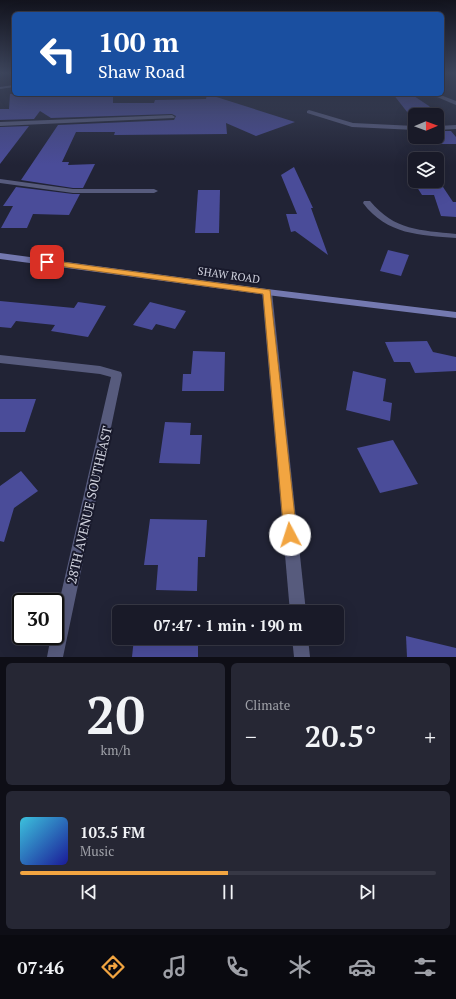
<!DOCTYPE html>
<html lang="en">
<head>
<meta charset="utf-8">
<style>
	:root { --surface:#191a28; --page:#262734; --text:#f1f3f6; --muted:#9fa1a8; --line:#373845; --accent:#f2a541 }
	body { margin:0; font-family:"PT Serif",serif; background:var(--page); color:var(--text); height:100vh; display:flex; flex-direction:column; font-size:15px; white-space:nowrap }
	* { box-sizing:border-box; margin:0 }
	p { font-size:13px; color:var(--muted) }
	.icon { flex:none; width:22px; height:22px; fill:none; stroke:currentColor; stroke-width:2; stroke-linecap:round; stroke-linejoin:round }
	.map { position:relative; height:657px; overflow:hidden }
	.details { display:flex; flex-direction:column; gap:6px; padding:6px; background:#0e0e16; flex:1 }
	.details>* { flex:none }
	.top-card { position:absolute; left:12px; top:12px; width:432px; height:84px; border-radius:6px; box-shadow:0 4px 16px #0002,0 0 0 1px var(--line); background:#1a4fa0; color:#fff; overflow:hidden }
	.needle { width:26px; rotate:89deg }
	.buttons { position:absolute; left:408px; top:108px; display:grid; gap:8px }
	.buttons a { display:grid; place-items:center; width:36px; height:36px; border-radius:6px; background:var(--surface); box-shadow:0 4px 16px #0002,0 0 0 1px var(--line); font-size:20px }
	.speed { position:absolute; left:12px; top:593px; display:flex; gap:8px; font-size:20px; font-weight:700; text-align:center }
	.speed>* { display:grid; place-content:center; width:52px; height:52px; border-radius:50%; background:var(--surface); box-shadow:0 4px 16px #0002,0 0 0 1px var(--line); line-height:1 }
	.speed .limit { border:2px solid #111; border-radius:6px; background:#fff; color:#111 }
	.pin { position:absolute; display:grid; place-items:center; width:34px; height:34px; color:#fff; margin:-17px; border-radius:8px; box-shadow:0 2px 6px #0006 }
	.me { position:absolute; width:44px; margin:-22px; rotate:355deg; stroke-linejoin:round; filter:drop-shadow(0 0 3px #0008) }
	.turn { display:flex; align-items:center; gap:14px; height:84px; padding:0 20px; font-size:18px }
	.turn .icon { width:52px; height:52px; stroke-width:2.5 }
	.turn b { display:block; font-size:28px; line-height:34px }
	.big { font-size:30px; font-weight:800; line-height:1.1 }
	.details .tile { flex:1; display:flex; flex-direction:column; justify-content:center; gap:6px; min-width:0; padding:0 14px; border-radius:6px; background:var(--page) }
	.details .dial { align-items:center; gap:0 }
	.dial b { font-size:52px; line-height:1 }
	.song { display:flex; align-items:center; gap:12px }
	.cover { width:48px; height:48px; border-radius:6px; background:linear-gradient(135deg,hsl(190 70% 55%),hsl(240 70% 35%)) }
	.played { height:4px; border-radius:2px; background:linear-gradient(90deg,var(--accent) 50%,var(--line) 50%) }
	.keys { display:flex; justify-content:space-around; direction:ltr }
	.heat { display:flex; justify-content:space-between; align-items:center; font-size:22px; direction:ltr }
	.details .tiles { flex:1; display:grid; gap:6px; grid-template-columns:1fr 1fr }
	.tile:last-child { grid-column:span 2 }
	.trip { position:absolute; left:112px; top:605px; width:232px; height:40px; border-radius:6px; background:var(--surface); box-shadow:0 4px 16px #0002,0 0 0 1px var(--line); font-weight:800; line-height:40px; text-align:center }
	.tab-bar { display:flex; height:64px; justify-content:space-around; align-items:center; background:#0a0a10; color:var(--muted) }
	.tab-bar .icon { width:28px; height:28px }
	.tab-bar .current { color:var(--accent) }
	.tab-bar b { font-size:18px; color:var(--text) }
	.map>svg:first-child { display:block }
	.building { fill:#4a4c99 }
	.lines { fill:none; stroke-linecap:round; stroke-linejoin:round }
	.street { fill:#575b7d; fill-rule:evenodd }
	.secondary { fill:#7479b0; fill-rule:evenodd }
	.route { fill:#f2a541; stroke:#9d6b2a }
	.labels { text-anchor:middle; stroke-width:4; stroke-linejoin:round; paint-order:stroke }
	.street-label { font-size:11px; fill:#d0d2de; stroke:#18192b }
	.near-street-label { font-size:13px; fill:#d0d2de; stroke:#18192b }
</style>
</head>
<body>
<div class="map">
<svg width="456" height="657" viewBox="0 0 456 657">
	<rect width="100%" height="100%" fill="#212335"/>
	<!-- building -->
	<g class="building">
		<path d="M10,94h103v9h41l1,-3 51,-1 1,-5 88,28 -39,14 -30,-13 1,11 -113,1 1,-3h-39l-14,30h7l-1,3 27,-1 -12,24h-10l-52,-8 37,-55 116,-5 2,-4 -4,-2 -121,4 -11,-7 -6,8 -34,1v-11h9z"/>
		<path d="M393,94h18l18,12 16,18h-8v-9h-22v7z"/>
		<path d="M29,126l-29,38v-37z"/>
		<path d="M437,131h14l5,6v7h-24l-5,-7h10z"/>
		<path d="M294,167l19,41h-2l17,47 -33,-24 -4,1 -5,-18h11l-16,-39z"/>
		<path d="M437,178l16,24h3v15l-15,-1 -7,-21h-12l-9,-14h24z"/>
		<path d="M16,187l57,7h7l-11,21 -36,-1 -6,14h-26l12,-22h-10z"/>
		<path d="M198,190h22l-1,43h-24z"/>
		<path d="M388,250l21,5 -8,21 -21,-5z"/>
		<path d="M0,301l74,7 4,-6 28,4 -18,31 -37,-6 4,-6 -39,-4 -5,7 -11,-1z"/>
		<path d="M150,302l36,9 -11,18 -19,-5 -4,6 -19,-5z"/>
		<path d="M427,341l6,11 23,5v14l-41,2 -5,-11h-16l-9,-20z"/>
		<path d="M193,351l32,1 -1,39h-42l1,-17h8z"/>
		<path d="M353,371l33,8 -3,22 9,2 -2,18 -44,-11z"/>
		<path d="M0,399h36l-11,33h-25z"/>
		<path d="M165,422l26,1 -1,12h12l-2,29 -41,-1z"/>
		<path d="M393,440l25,44 -38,9 -23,-45z"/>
		<path d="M21,471l17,20 -24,17 -10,34 -4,-1v-55z"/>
		<path d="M150,519l57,1 -2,37h-7l-1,34 -41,-1 2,-25h-14z"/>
		<path d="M406,636l50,12v9h-49z"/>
		<path d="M134,638h64v19h-66z"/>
	</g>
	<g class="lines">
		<!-- street -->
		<g class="street">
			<path d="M14,85v2l-14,2v-2z"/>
			<path d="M430,94h8l18,7v4z"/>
			<path d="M309,110l44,13 62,3v4l-63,-3 -45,-14v-2z"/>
			<path d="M172,115l3,2 -1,1 -174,8v-4z"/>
			<path d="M456,125v4l-19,1v-4z"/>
			<path d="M0,179l73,10h81l4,2 -4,2h-81l-73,-10z"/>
			<path d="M364,201h6c25,30 50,29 86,33v4c-36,-3 -69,-3 -93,-35z"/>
			<path d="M267,289l5,3 34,320h-16l-28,-320z"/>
			<path d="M0,355l100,11 21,6 1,3 -59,282h-16l4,-21h4v-16l56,-243 -11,-3 -100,-11z"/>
			<path d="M292,638h16l2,19h-16z"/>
		</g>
		<!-- secondary -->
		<path class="secondary" d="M0,253l267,36 189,23v6l-189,-23 -267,-36z"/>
	</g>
	<!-- sky -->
	<linearGradient id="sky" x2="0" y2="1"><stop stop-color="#12131d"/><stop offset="0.44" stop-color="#3d455c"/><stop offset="1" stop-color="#3d455c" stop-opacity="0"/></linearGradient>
	<rect width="456" height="165" fill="url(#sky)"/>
	<!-- route -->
	<path class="route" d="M47,260l223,30 27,245 -2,4 -5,2 -4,-2 -2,-4 -21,-241 -219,-30v-3z"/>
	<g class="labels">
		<!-- street labels -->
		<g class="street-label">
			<text transform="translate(229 275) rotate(8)" y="4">SHAW ROAD</text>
		</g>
		<!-- near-street labels -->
		<g class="near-street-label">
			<text transform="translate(89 505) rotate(-77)" y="5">28TH AVENUE SOUTHEAST</text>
		</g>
	</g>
</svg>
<div class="buttons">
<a><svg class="needle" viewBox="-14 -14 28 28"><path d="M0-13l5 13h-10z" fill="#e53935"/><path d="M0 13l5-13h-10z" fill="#9fa1a8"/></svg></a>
<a><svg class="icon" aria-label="layers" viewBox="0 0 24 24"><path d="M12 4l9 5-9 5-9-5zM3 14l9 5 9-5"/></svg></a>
</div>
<div class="speed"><div class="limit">30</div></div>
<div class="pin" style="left:47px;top:262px;background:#d93025"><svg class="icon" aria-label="arrive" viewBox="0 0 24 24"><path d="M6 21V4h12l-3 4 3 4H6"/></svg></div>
<svg class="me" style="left:290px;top:535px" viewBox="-20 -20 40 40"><circle r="19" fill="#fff"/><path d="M0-13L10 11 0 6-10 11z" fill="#f2a541"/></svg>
<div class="trip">07:47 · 1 min · 190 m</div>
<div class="top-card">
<div class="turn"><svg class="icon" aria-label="left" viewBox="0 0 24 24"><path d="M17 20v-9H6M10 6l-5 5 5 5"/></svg><div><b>100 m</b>Shaw Road</div></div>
</div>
</div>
<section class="details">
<div class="tiles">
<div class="tile dial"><b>20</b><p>km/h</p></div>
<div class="tile"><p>Climate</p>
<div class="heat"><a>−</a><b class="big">20.5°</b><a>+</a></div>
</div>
<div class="tile">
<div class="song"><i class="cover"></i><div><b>103.5 FM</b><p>Music</p></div></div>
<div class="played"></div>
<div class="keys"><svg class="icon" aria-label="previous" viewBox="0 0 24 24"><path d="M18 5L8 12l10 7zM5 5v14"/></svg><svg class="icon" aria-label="pause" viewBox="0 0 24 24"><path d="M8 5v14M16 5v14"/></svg><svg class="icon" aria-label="next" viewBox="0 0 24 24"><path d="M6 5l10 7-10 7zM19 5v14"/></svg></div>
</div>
</div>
</section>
<nav class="tab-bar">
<b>07:46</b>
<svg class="icon current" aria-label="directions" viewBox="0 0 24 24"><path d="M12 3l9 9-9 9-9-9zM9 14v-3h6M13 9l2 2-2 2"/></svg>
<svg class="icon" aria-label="music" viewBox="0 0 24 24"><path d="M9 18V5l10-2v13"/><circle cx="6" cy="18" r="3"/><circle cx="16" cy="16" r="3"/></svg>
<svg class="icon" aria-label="phone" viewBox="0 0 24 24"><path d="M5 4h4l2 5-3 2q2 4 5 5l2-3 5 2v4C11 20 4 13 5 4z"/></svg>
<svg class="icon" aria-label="climate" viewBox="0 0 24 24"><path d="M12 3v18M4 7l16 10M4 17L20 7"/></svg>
<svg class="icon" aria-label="car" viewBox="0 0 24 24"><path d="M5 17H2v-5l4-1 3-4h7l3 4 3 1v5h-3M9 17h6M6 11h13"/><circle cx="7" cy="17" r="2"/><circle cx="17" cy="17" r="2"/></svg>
<svg class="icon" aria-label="filters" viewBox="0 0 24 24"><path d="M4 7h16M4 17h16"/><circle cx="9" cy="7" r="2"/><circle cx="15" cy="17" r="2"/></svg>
</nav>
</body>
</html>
